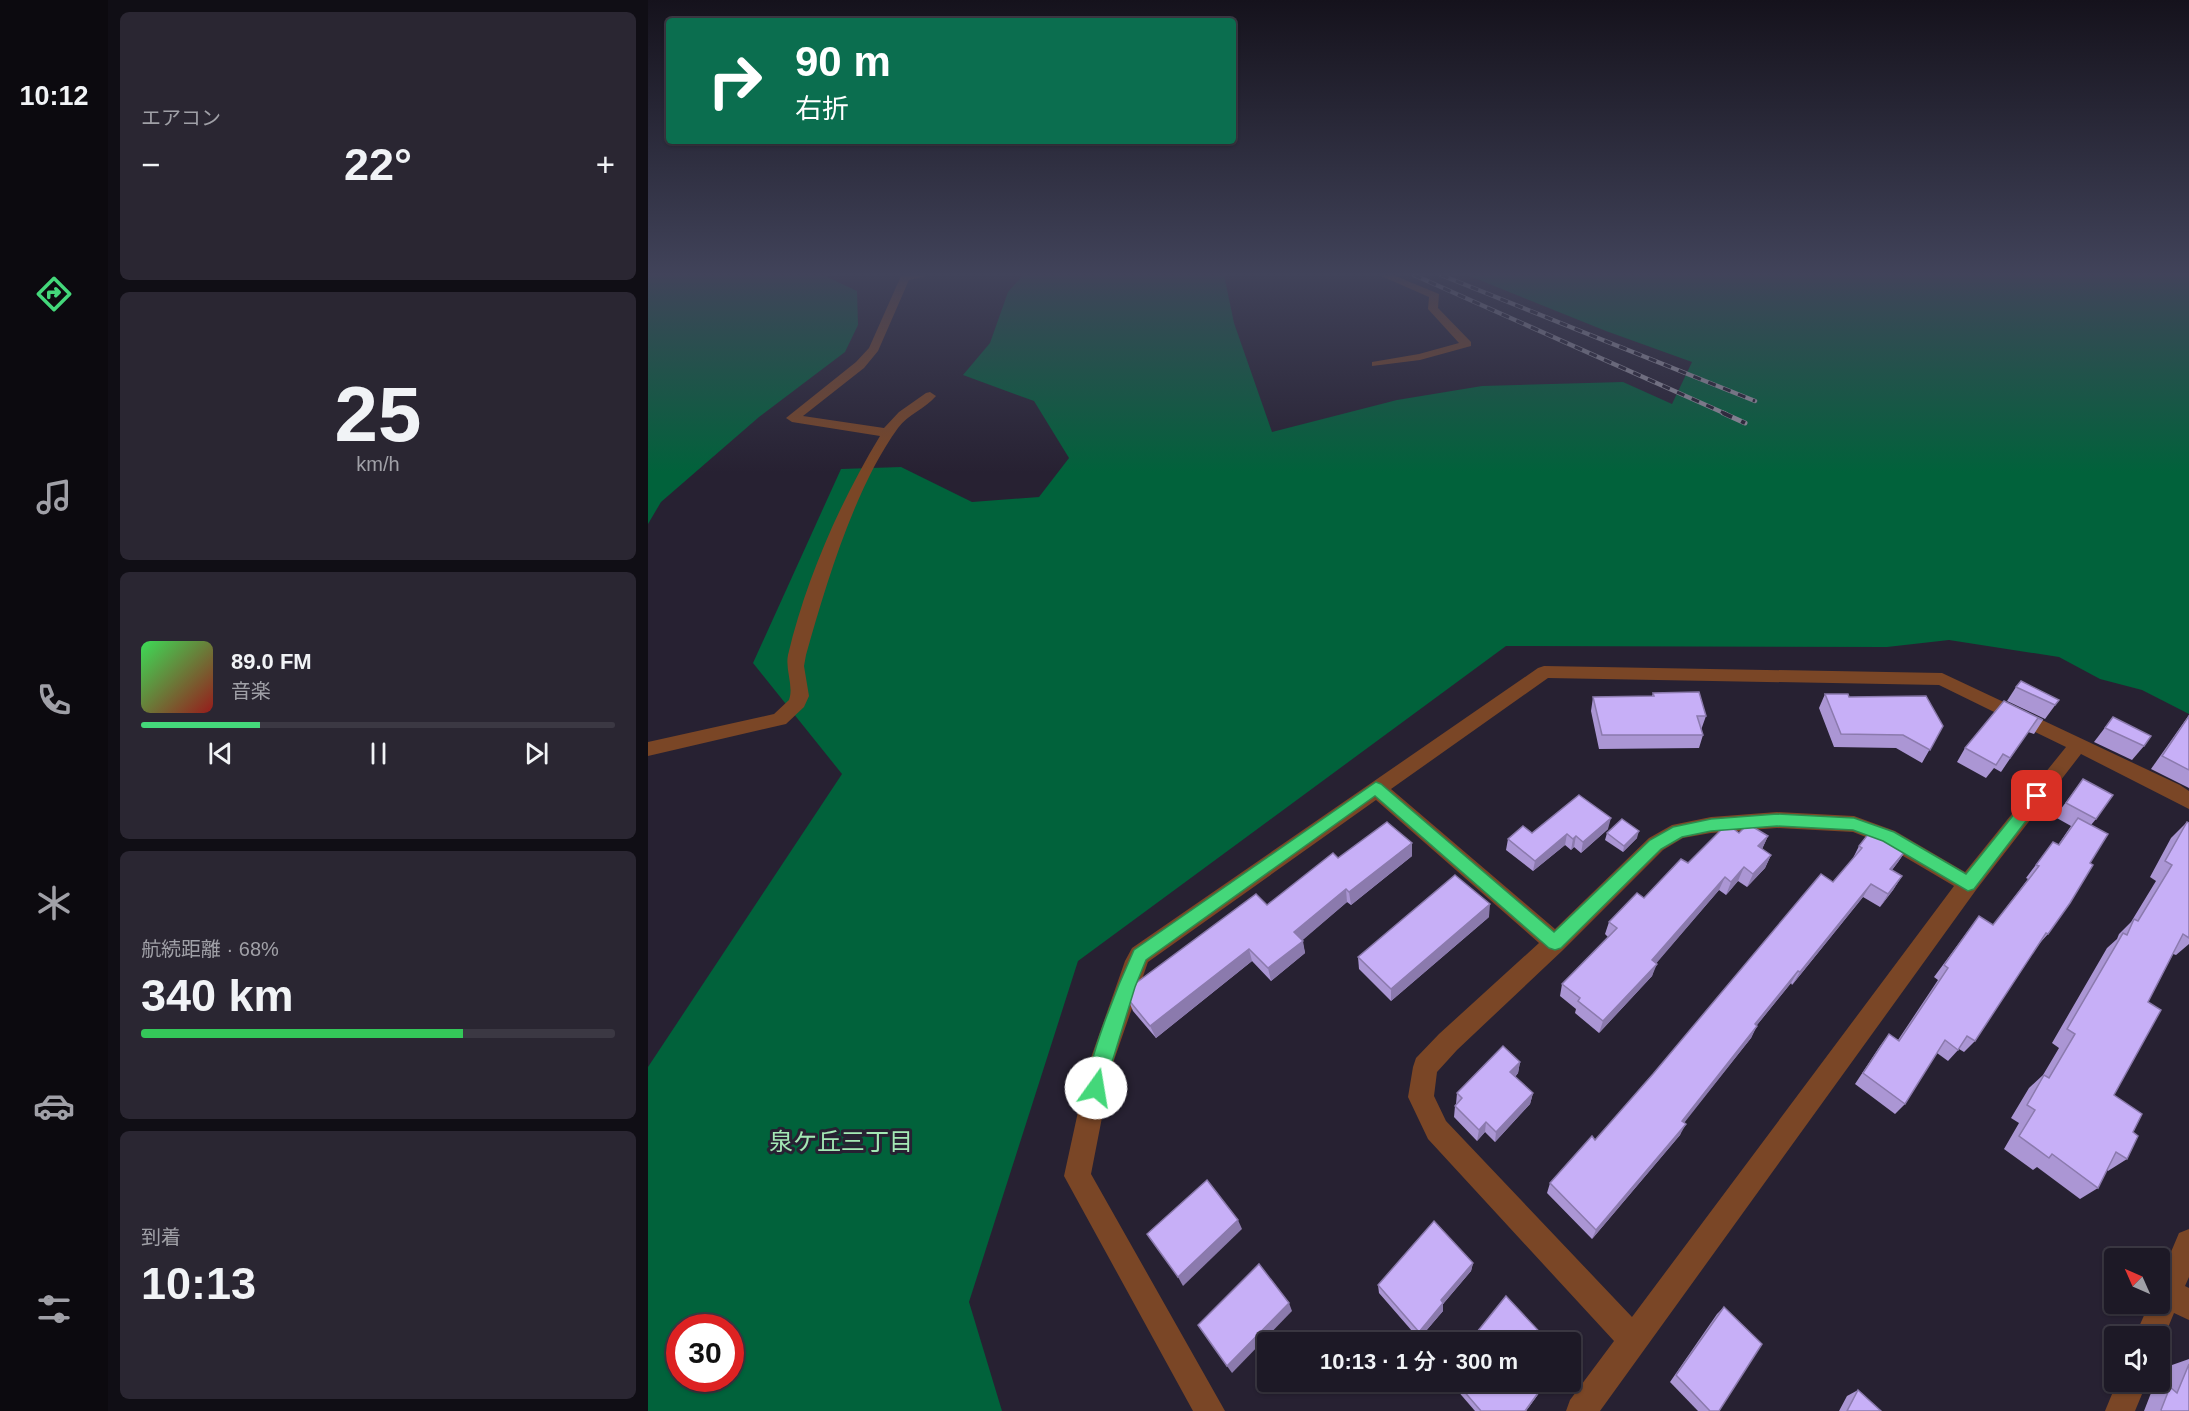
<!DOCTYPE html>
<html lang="ja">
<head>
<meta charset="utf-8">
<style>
	:root { --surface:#1d1926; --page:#2a2632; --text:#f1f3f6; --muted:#a0a0a7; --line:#3b3843; --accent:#44d77a }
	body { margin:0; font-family:Helvetica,"Noto Sans JP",sans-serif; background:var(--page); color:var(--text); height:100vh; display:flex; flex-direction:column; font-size:22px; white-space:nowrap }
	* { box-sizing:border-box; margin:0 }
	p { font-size:20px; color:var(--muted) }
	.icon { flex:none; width:33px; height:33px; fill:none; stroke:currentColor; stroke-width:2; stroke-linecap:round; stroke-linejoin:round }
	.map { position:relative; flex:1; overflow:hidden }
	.side { display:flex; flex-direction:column; gap:12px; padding:12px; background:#100e15; width:540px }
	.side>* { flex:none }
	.banner { position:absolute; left:18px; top:18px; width:570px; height:126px; border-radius:6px; box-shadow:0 2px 4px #0004,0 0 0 2px var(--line); background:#0b6e4f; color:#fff; overflow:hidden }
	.needle { width:39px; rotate:315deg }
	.fabs { position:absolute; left:1456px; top:1248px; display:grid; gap:12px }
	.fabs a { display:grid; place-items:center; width:66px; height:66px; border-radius:6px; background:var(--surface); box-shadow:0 2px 4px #0004,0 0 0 2px var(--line); font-size:30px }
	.speed { position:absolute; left:18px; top:1314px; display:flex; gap:12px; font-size:30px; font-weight:700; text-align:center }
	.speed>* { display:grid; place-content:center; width:78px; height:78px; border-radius:50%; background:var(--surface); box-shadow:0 2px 4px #0004,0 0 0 2px var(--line); line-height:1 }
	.speed .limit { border:9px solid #d22; background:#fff; color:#111 }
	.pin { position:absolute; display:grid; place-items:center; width:51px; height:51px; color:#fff; margin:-26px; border-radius:12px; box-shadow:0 3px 9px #0006 }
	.me { position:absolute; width:66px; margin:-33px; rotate:13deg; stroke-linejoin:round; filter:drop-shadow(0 0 4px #0008) }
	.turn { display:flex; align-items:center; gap:21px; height:126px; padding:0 30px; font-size:27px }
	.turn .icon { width:78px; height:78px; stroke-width:2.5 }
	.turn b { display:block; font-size:42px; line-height:51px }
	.big { font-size:45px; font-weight:600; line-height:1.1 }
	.side .widget { flex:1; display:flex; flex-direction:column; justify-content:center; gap:9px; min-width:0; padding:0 21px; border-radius:9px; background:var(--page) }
	.side .dial { align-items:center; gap:0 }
	.dial b { font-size:78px; line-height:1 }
	.song { display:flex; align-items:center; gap:18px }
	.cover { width:72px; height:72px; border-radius:9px; background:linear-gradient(135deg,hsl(130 70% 55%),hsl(0 70% 35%)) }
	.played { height:6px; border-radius:3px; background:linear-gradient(90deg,var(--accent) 25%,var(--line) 25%) }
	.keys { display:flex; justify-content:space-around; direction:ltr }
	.heat { display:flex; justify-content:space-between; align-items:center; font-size:33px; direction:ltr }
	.charge { height:9px; border-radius:4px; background:linear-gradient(90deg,#34c759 68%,var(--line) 0) }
	.trip { position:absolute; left:609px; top:1332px; width:324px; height:60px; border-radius:6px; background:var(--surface); box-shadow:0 2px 4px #0004,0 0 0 2px var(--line); font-weight:600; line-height:60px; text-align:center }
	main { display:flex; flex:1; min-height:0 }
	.tabs { display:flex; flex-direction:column; width:108px; justify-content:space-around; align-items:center; background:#0c0a0f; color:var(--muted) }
	.tabs .icon { width:42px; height:42px }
	.tabs .current { color:var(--accent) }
	.tabs b { font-size:27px; color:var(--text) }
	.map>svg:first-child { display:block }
	.forest { fill:#01623b; fill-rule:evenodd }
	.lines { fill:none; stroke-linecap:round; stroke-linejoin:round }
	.street { fill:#7a4626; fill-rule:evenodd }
	.rail-far1-casing { stroke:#9995a2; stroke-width:4.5 }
	.rail-casing { stroke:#9995a2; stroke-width:5 }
	.rail-far1 { stroke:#272132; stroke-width:3; stroke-dasharray:8; stroke-linecap:butt }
	.rail { stroke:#272132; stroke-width:4; stroke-dasharray:10; stroke-linecap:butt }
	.wall { fill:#ab96d4 }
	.shaded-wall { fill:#8b7aad }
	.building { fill:#c7aff7; stroke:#8b7aad; stroke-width:1.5 }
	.route { fill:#44d77a; stroke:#2c8c4f; stroke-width:1.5 }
	.labels { text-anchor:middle; stroke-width:6; stroke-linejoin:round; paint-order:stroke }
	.near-neighbourhood-label { font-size:24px; fill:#a4e9b5; stroke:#272132 }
</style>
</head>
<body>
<main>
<nav class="tabs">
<b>10:12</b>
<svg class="icon current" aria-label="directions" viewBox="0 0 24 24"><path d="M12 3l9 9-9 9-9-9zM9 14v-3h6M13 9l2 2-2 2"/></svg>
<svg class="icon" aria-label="music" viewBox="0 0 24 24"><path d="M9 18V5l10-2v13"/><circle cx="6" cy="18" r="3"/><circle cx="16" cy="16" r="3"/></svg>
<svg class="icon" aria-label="phone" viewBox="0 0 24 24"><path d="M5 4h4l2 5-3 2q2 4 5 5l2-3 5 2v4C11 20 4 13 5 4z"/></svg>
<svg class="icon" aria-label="climate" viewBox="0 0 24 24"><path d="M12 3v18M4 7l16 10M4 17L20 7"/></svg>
<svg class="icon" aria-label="car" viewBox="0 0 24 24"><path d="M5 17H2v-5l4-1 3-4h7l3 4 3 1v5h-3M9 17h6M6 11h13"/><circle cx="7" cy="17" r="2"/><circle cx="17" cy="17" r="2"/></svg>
<svg class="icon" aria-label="filters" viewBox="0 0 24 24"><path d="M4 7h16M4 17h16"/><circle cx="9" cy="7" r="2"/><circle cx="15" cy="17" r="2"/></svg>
</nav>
<section class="side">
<div class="widget"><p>エアコン</p>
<div class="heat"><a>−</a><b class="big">22°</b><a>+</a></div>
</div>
<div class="widget dial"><b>25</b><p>km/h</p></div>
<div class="widget">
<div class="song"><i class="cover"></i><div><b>89.0 FM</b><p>音楽</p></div></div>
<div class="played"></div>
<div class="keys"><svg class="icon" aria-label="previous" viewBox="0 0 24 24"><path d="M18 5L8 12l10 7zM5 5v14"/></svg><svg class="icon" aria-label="pause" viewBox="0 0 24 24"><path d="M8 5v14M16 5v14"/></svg><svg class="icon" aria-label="next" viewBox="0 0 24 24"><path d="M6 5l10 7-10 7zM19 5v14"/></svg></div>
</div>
<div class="widget"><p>航続距離 · 68%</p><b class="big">340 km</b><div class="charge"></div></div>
<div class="widget"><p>到着</p><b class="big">10:13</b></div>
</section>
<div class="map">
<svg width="1541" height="1411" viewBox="0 0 1541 1411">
	<rect width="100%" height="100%" fill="#272132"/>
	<!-- forest -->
	<g class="forest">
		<path d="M0,275h175l34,16 1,34 -13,27 -86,65 -98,85 -13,22z"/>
		<path d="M375,275h201l10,48 38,109 125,-32 85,-14 141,-4 49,22 20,-42 -86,-31 -139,-56h722v439l-47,-24 -42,-11 -41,-22 -110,-17 -62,7 -381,-1 -428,315 -109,341 33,109h-354v-344l194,-293 -89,-111 88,-194 60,-2 71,35 67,-5 30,-39 -35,-57 -71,-26 27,-32 18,-51zM32,1328h50v50h-50z"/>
	</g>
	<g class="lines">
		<!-- street -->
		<g class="street">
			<path d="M283,275l-22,5 -31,71 -14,17 -61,48 81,12 15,-16 27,-19 4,-1 6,4c-11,13 -28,18 -38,32 -43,59 -72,156 -92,227l-2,11 5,30 -5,11 -18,17 -138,32v-14l126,-28 15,-14c5,-14 -4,-30 -1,-45 18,-76 52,-153 92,-219l-88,-14 -6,-4 70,-56 13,-14 32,-72z"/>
			<path d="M731,275h14l46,19 -1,14 33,34v4l-51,14 -48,6v-4l47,-8 40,-11 -31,-34 1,-12z"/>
			<path d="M896,666l398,7 238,112 9,6v18l-108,-55 -105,136 -376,521h-34l4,-11 44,-59 -186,-202 -20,-42 5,-30 3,-9 23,-24 100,-91 -163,-143 -228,162 -36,104 -21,108 134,237h-32l-129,-235 24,-110 37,-105 7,-13 406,-280zM900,678l391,7 127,62 -101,125 -70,-41 -41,-15 -77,-4 -66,5 -39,8 -23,13 -94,91 -164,-140zM1129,828l76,4 28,11 73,43 -322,431 -186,-196 -12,-25 3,-24 20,-22 106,-100 100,-100 20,-12 28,-5z"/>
			<path d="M1541,1229v48l-4,9 4,2v32l-15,-7 -14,34v-11h-25l14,-32h11v-26l19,-45z"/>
			<path d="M1469,1382h30l-12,29h-30z"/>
		</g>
		<!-- rail-far1 casing -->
		<g class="rail-far1-casing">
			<g id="rail-far1">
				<path d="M766,275l312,139"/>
				<path d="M793,275l314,126"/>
			</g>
		</g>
		<!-- rail casing -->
		<g class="rail-casing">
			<path id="rail" d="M1075,413l22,10"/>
		</g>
		<!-- rail-far1 -->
		<use href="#rail-far1" class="rail-far1"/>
		<!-- rail -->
		<use href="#rail" class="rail"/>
	</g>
	<!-- wall -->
	<g class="wall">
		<path d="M1368,687l43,13 -14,19 -38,-18z"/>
		<path d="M1005,693l53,23 -5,14 2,5 -4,13 -100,1 -8,-38 2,-14 59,-1z"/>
		<path d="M1177,694l24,3 94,29 -21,37 -26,-15 -62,-1 -15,-39z"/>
		<path d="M1356,701l39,19 -9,14 -6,-2 -27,40 -7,-4 -8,10 -29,-16 8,-14z"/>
		<path d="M1541,715v73l-38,-19z"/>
		<path d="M1465,717l31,29 -12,14 -38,-18z"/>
		<path d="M1435,779l13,40 -5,6 -1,38 -42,71 -9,10 -64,97 -11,11 -5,-3 -11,12 -11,-8 -32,51 -10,10 -40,-30 25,-38 9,-12 9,6 40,-60 -4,-3 45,-61 14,9 35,-46 -2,-1 27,-36 5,3 13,-19 -16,-9z"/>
		<path d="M1539,822l2,1v121l-13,11 -3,-1 -25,48 -34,93 19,37 -6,27 -19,12 -1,-1 -9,18 -18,11 -43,-32 -4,3 -29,-21 15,-26 -8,-5 18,-30 14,-13 16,-27 -7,-5 55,-95 10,-9 2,-5 12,-12 25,-41 -6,-4 21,-39z"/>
		<path d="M960,829l-27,24 -7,-6 -3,3 -6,-5 -32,26 -27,-21 2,-11z"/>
		<path d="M959,833l30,5 -14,14 -18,-12z"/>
		<path d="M1091,833l29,3 -6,13 9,6 -6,13 -18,19 -9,-6 -12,14 -7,-5 -63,73 -4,13 -53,57 -24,-20 1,-4 -16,-13 2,-12 46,-47 -3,-3 4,-12 35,-24 44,-35z"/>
		<path d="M1211,846l48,3 -9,13 -6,8 10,6 -9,14 -13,17 -17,-10 -71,88 -1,-2 -34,42 -6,13 -67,84 -4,13 -88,104 -45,-46 3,-10 45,-43 238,-258 19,-22z"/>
		<path d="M764,856l-61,49 -4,-3 -45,38 3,13 -34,28 -19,-20 -96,77 -23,-27 -5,-12 210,-141z"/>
		<path d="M841,917l-98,84 -32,-32 -1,-12z"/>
		<path d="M872,1062l-2,11 -3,4 18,16 -3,11 -35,38 -10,-10 -8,9 -23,-24 1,-11 1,-2 1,-11z"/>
		<path d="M825,1263l-2,8 -28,33v7l-24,28 -40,-46 -1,-8z"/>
		<path d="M1076,1307l-5,104h-21l-28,-29 47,-68z"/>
		<path d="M1541,1359v52h-45l7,-18 11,-4 10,-24z"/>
		<path d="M802,1382h97l-21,29h-51z"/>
		<path d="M1210,1390l23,21h-42l8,-15z"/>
	</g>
	<!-- shaded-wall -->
	<g class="shaded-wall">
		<path d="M963,818l-3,11 -27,24 2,-11z"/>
		<path d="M991,831l-2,7 -14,14 1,-6z"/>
		<path d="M919,834l-2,11 -32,26 2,-10z"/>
		<path d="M928,836l-2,11 -3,3 2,-11z"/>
		<path d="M1120,836l-6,13 -4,-3z"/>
		<path d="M764,843v13l-61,49 -2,-13z"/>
		<path d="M1259,849l-9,13 -16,21 8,-14z"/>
		<path d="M1123,855l-6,13 -18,19 6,-13z"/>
		<path d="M1096,867l-6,14 -12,14 5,-13z"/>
		<path d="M1254,876l-9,14 -13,17 8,-13z"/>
		<path d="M1077,877l-6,13 -71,83 4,-13z"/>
		<path d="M1223,884l-8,13 -71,88 8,-13z"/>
		<path d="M698,889l1,13 -50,43 -3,-13z"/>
		<path d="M842,904l-1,13 -98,84v-12z"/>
		<path d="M655,941l2,12 -34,28 -3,-13z"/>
		<path d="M601,949l3,12 -96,77 -6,-12z"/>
		<path d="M1009,964l-5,12 -53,57 4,-12z"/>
		<path d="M1150,971l-7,12 -43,53 7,-12z"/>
		<path d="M1109,1026l-6,12 -74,94 5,-11z"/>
		<path d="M872,1062l-2,11 -9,11 1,-12z"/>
		<path d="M885,1093l-3,11 -35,38 1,-10z"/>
		<path d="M838,1122l-1,10 -8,9 2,-11z"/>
		<path d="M1038,1124l-6,11 -88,104 4,-9z"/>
		<path d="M590,1220l4,9 -59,57 -5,-9z"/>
		<path d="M825,1263l-2,8 -28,33v7l-24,28v-7l22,-32z"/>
		<path d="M641,1303l3,8 -60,62 -5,-7z"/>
		<path d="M898,1382h1l-21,29h-1z"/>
	</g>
	<!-- building -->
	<g class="building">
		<path d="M1373,681l38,19 -4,5 -39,-18z"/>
		<path d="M1051,692l7,24h-9l6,19h-101l-9,-38 61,-1 -1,-3z"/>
		<path d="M1177,694h23l1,3 77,-1 17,30 -13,24 -27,-15 -62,-1z"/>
		<path d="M1356,701l39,19 -5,-2 -28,40 -7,-4 -7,11 -31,-17z"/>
		<path d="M1541,716v54l-27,-14z"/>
		<path d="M1465,717l38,19 -7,10 -39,-18z"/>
		<path d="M1435,779l30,16 -17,24 -30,-16z"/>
		<path d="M931,795l32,23 -28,24 -7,-6 -3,3 -6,-5 -32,27 -27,-22 15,-13 9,7z"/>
		<path d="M1430,818l30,16 -18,29 3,2 -23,38 -22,31 -2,-1 -71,108 -8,-5 -9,14 -13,-10 -40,64 -42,-31 26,-39 10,7 49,-73 -4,-3 35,-49 14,9 46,-59 -3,-1 17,-23 6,3z"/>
		<path d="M974,819l17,12 -15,15 -17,-13z"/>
		<path d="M739,822l25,21 -63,49 -3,-3 -52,43 9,9 -35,27 -19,-19 -99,77 -22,-27 4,-13 124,-92 11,11 66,-52 5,5z"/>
		<path d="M1539,822l2,1v115l-6,-4 -35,68 13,8 -47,85 28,19 -9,18 5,4 -11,23 -11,-7 -18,36 -46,-34 -3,4 -30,-22 16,-26 -8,-5 17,-30 5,3 26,-44 -8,-5 56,-96 4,2 7,-16 4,2 34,-56 -7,-4z"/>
		<path d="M1079,824l12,9 9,-9 20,12 -10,10 13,9 -18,19 -9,-7 -13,15 -6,-5 -73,83 5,4 -54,57 -25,-20 2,-3 -18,-14 55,-56 -8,-6 28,-29 7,5 37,-39 7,4z"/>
		<path d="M1225,828l34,21 -17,20 12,7 -14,18 -17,-10 -71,88 -2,-1 -43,53 2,2 -75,95 4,3 -90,106 -46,-47 42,-47 3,4 58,-66 168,-200 12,8 29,-34 -3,-2z"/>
		<path d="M807,875l35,29 -99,85 -33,-32z"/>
		<path d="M855,1046l17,16 -10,10 23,21 -37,39 -10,-10 -7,8 -24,-24 7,-8 -5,-5z"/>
		<path d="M559,1180l31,40 -60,57 -31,-43z"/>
		<path d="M786,1221l39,42 -32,37 2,3 -24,29 -41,-47z"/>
		<path d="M611,1264l30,39 -62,63 -29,-41z"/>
		<path d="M858,1296l43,46h-80z"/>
		<path d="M1076,1307l38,37 -43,67h-9l-34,-36z"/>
		<path d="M1541,1364v47h-27l-1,-1 9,-23 7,6z"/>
		<path d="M808,1382h90l-21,29h-44z"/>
		<path d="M1210,1390l23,21h-34z"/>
	</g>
	<!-- sky -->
	<linearGradient id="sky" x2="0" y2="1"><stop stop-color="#15121c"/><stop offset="0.58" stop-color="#41435a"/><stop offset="1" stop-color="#41435a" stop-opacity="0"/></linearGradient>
	<rect width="1541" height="473" fill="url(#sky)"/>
	<!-- route -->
	<path class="route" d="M728,782l5,2 173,148 96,-92 23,-13 38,-8 66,-5 77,4 40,14 72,42 66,-82h10l3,4 -71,93 -6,2 -85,-50 -30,-11 -76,-4 -66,5 -29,6 -21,12 -100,99 -6,2 -6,-2 -174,-152 -229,164 -11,27 -33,108 -6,3 -7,-3c-9,-21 34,-121 45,-145z"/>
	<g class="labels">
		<!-- near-neighbourhood labels -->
		<g class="near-neighbourhood-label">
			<text x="193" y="1150">泉ケ丘三丁目</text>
		</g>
	</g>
</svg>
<div class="fabs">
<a><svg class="needle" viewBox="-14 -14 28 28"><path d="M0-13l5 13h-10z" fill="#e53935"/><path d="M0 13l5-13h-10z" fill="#a0a0a7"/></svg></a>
<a><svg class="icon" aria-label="sound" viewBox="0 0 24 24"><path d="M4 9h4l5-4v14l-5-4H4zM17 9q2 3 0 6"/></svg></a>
</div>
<div class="speed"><div class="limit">30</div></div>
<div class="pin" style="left:1389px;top:796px;background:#d93025"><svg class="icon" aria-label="arrive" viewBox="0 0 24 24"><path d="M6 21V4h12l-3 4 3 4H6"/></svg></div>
<svg class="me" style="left:448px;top:1088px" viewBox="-20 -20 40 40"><circle r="19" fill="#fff"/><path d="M0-13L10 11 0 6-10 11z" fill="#44d77a"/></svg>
<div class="trip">10:13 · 1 分 · 300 m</div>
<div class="banner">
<div class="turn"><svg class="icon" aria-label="right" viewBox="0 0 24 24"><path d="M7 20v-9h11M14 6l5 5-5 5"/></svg><div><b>90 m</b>右折</div></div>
</div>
</div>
</main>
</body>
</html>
